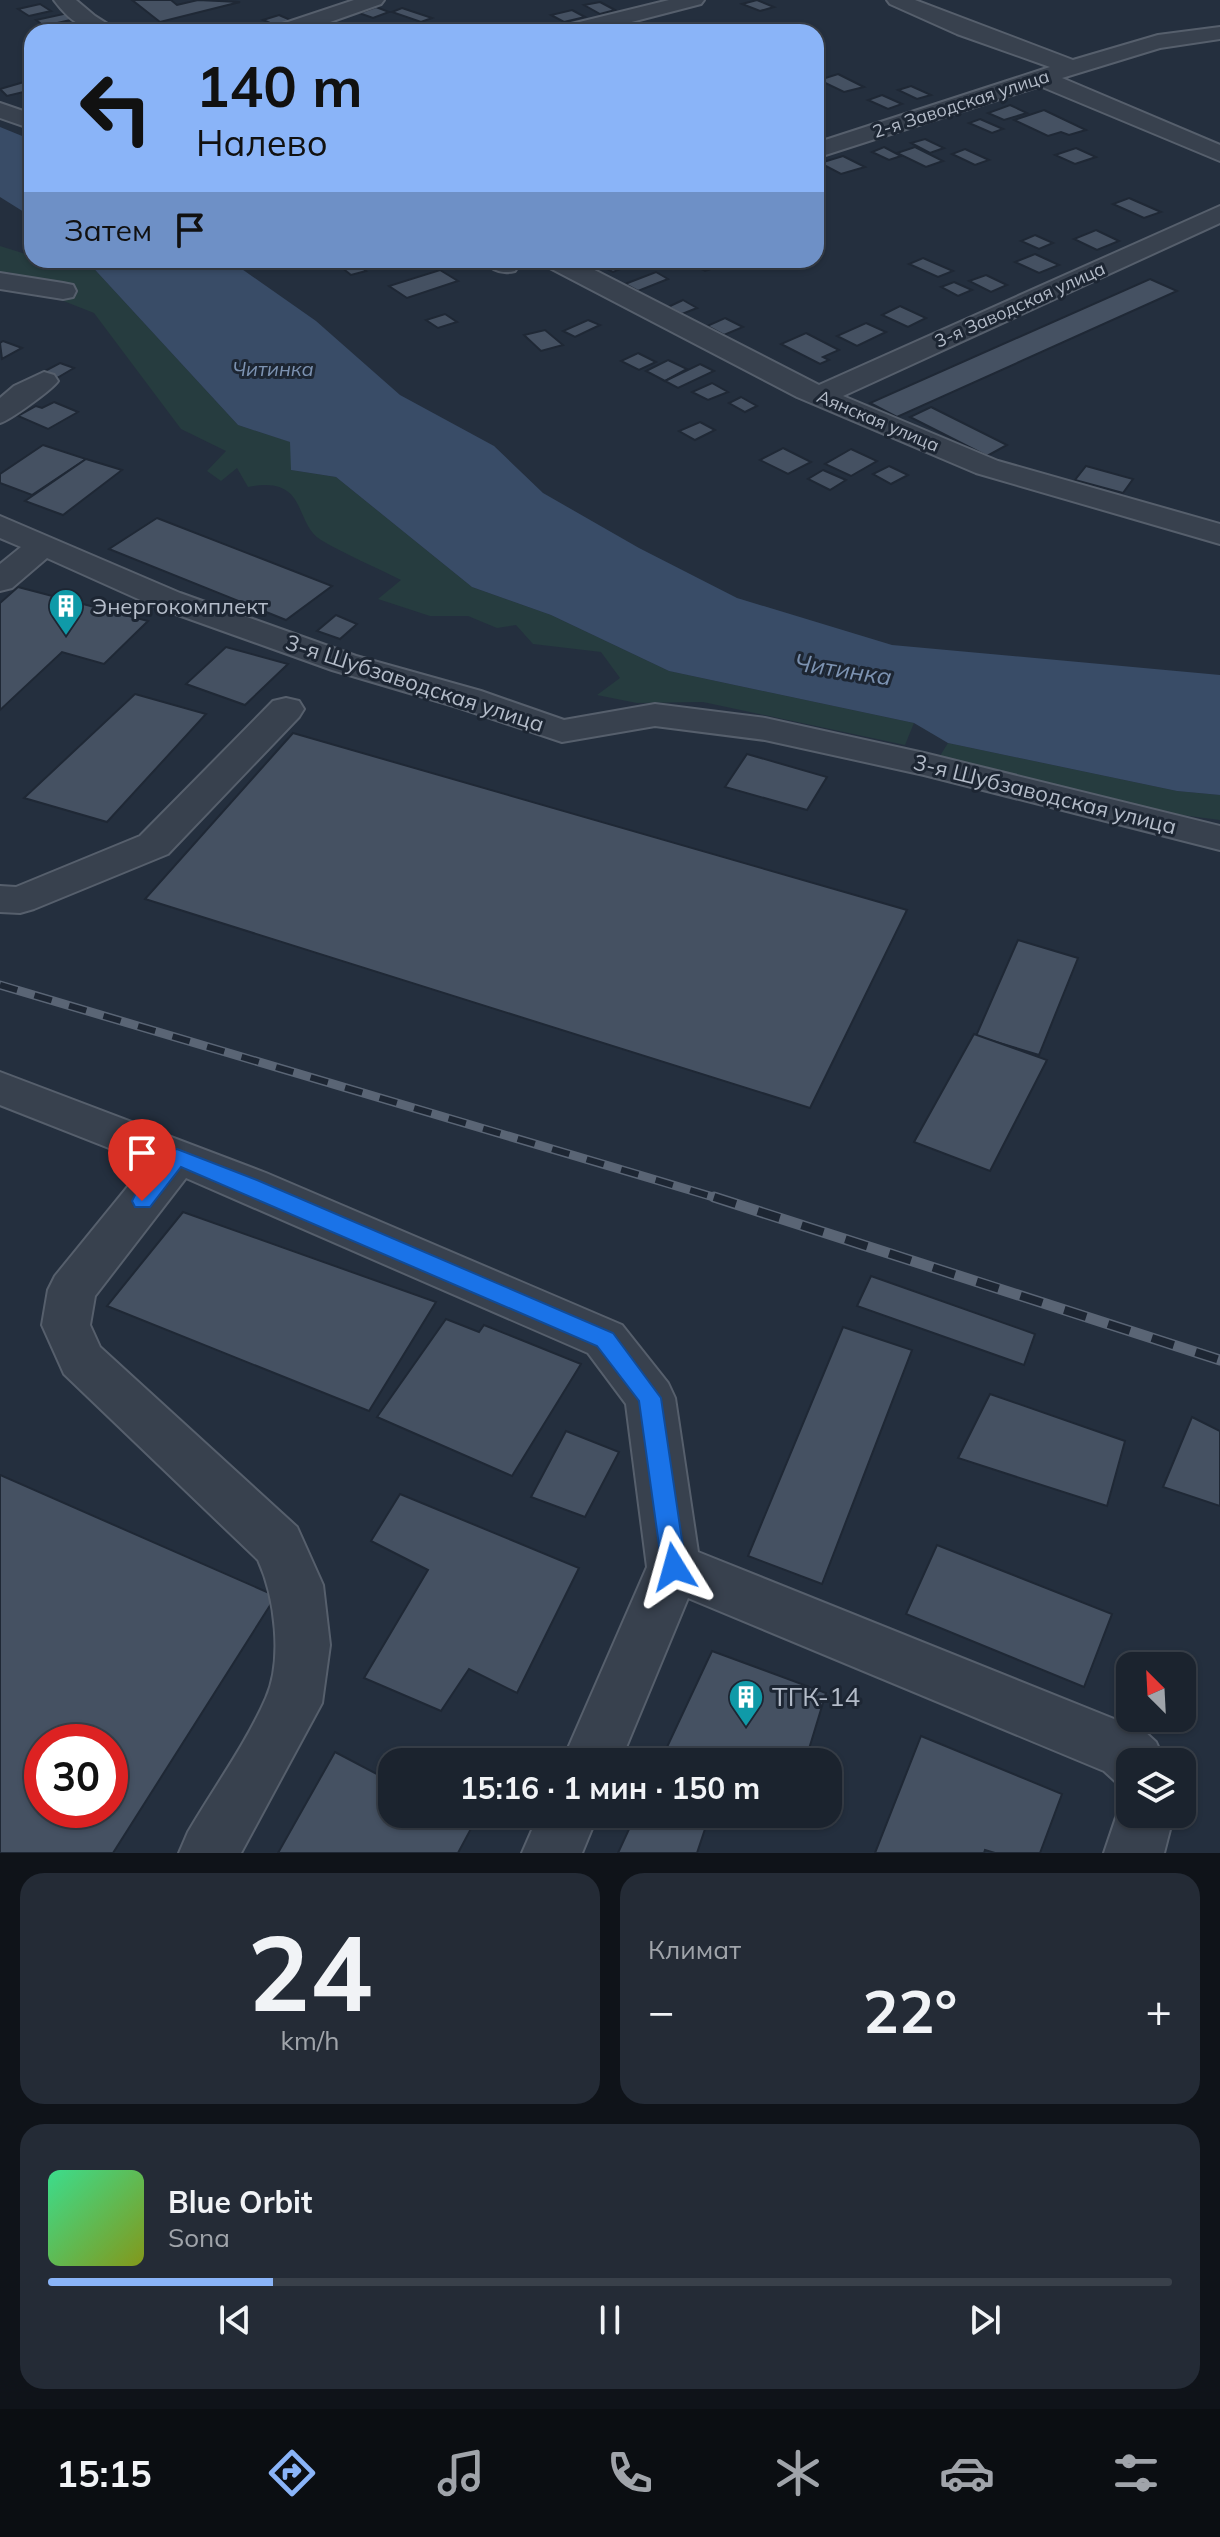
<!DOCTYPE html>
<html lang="ru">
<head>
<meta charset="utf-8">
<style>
	:root { --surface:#1b232e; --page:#242b36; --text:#f1f3f6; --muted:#a0a4aa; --line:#39404a; --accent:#8ab4f8 }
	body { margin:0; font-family:Mulish,sans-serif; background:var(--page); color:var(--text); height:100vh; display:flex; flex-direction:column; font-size:30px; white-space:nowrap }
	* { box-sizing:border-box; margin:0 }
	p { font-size:26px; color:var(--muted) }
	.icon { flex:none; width:44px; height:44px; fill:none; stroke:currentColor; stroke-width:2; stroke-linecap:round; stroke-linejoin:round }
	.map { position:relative; height:1853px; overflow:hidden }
	.side { display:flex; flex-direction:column; gap:20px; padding:20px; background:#0f1319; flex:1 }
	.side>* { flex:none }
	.top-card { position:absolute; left:24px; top:24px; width:800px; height:244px; border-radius:24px; box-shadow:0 2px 6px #0004,0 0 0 2px var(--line); background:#8ab4f8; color:#111; overflow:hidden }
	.needle { width:52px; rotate:336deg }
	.fabs { position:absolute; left:1116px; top:1652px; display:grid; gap:16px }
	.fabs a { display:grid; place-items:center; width:80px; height:80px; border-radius:16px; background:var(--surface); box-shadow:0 2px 6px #0004,0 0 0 2px var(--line); font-size:40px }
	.speed { position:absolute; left:24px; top:1724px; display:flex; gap:16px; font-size:40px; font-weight:700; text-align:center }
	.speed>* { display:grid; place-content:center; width:104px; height:104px; border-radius:50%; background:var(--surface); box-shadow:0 2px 6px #0004,0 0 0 2px var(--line); line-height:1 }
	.speed .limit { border:12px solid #d22; background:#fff; color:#111 }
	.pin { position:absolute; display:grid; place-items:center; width:68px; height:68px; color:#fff; margin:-82px -34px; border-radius:50% 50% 50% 0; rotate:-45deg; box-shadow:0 0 8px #0007 }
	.pin .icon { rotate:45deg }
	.me { position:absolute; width:88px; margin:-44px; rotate:352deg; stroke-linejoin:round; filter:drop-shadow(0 0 6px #0008) }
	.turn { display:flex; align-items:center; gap:28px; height:168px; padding:0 40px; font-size:36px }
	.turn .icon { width:104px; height:104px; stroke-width:2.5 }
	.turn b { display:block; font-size:56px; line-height:68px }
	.then { display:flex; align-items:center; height:76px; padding:0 40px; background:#0003; gap:16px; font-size:30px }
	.big { font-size:60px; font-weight:700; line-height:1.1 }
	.side .tile { flex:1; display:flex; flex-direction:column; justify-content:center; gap:12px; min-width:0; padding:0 28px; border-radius:24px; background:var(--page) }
	.side .dial { align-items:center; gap:0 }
	.dial b { font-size:104px; line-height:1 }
	.song { display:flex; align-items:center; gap:24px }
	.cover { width:96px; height:96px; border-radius:12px; background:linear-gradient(135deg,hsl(150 70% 55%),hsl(70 70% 35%)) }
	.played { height:8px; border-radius:4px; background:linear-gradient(90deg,var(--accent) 20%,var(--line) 20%) }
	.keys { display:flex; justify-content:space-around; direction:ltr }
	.heat { display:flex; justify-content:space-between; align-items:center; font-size:44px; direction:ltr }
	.side .tiles { flex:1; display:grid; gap:20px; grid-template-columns:1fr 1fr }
	.tile:last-child { grid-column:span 2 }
	.trip { position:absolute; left:378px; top:1748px; width:464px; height:80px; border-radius:24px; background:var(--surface); box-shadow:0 2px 6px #0004,0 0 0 2px var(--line); font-weight:700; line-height:80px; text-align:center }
	.tabs { display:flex; height:128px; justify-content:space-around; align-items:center; background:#0b0e12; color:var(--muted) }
	.tabs .icon { width:56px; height:56px }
	.tabs .on { color:var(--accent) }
	.tabs b { font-size:36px; color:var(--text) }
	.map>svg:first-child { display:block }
	.green { fill:#263c3f }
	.water { fill:#394c67 }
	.building { fill:#455162; stroke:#1f2835; stroke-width:2; fill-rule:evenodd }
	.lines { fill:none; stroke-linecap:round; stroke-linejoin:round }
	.minor-casing { stroke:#565f6c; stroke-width:4 }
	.minor { fill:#38414e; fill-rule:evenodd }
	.rail-far1-casing { stroke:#5a6575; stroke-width:9 }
	.rail-casing { stroke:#5a6575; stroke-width:11 }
	.rail-far1 { stroke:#1d2633; stroke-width:6; stroke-dasharray:18; stroke-linecap:butt }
	.rail { stroke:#1d2633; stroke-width:8; stroke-dasharray:23; stroke-linecap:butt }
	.route { fill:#1a73e8; stroke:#114b97; stroke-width:2 }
	.labels { text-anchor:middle; stroke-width:6; stroke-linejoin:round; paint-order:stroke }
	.far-street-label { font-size:18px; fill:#b4bcc9; stroke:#1d2633 }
	.far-water-label { font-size:20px; font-style:italic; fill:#7c92b1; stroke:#1d2633 }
	.poi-label { font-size:22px; fill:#b4bcc9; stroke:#1d2633; text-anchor:start }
	.street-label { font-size:22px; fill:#b4bcc9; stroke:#1d2633 }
	.water-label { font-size:24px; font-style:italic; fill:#7c92b1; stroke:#1d2633 }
	.near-poi-label { font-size:26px; fill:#b4bcc9; stroke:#1d2633; text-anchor:start }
</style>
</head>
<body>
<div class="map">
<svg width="1220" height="1853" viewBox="0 0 1220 1853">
	<rect width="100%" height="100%" fill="#242f3e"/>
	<!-- green -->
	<g class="green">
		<path d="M0,246l32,10v4h54l152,165 53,17v28l45,7 136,110 79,28 118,56 245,52 -9,22 -202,-43 -66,1 -40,-8 23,-17 -19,-26 -68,-8 -17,-19 -19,3 -29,-12h-38l-52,-17 23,-19c-27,-14 -55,-25 -80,-40 -28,-17 -12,-65 -73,-53l-11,-19 -16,13 -14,-10 19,-20 -45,-22 -87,-116 -33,-13 16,-11 -14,-6 -22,2 -32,-13 -9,3z"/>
		<path d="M948,743l229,48 43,4v25l-62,-8 -220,-53z"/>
	</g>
	<!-- water -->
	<g class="water">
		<path d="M0,127l32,13v77l-32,-20z"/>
		<path d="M86,260h143l87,61 84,74 94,51 49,47 96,55 98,50 155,47 328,30v120l-43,-4 -229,-48 -34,-20 -245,-52 -118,-56 -79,-28 -136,-110 -45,-7 -1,-28 -52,-17z"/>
	</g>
	<!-- building -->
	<g class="building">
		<path d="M132,0h39l6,5 21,-5 42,2 -80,20z"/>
		<path d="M757,0l17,7 -14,4 -18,-7z"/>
		<path d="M600,2l15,8 -15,4 -16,-9z"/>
		<path d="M40,4l11,7 -22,5 -11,-7z"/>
		<path d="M376,7l13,5 -16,6 -14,-5z"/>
		<path d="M402,8l30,10 -11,4 -29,-10z"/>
		<path d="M572,10l13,7 -21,5 -13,-7z"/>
		<path d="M68,13l7,6 -31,7 -8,-6z"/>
		<path d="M279,15l14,6 -16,5 -14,-6z"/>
		<path d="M661,24l15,8h-29l-6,-3z"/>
		<path d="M838,74l26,13 -20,5 -25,-12z"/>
		<path d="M24,82l8,8 -25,6 -7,-7z"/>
		<path d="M911,86l20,9 -14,4 -19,-9z"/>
		<path d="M882,95l20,9 -14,5 -20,-9z"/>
		<path d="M1010,105l17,8 -23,7 -16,-7z"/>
		<path d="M1044,110l42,20 -17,5 -8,-3 -13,4 -34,-16z"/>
		<path d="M980,119l23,10 -11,4 -23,-10z"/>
		<path d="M925,139l19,9 -14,5 -19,-10z"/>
		<path d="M884,147l17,9 -12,4 -17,-8z"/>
		<path d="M915,147l28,14 -17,6 -29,-14z"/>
		<path d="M1076,148l20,9 -21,7 -20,-9z"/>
		<path d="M965,149l24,11 -14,5 -23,-11z"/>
		<path d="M843,156l22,11 -24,7 -21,-11z"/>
		<path d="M1129,198l32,14 -17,6 -31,-14z"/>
		<path d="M1096,230l23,11 -22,9 -23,-11z"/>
		<path d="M1035,235l18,8 -14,6 -18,-8z"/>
		<path d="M1035,254l24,11 -20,8 -24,-11z"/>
		<path d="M923,258l30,13 -15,6 -29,-13z"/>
		<path d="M601,260h42l-30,12 -19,-9z"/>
		<path d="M700,260h21l7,4 -23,7 -14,-8z"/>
		<path d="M356,263l10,8 -15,4 -10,-8z"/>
		<path d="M440,270l18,11 -51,17 -18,-12z"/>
		<path d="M656,272l12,7 -30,12 -13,-7z"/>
		<path d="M986,275l21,10 -16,7 -22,-11z"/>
		<path d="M1150,279l27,12 -280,126 -27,-14z"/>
		<path d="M954,282l18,8 -14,6 -17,-9z"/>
		<path d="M683,300l14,8 -15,6 -14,-7z"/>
		<path d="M900,306l26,12 -18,9 -26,-12z"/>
		<path d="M445,314l12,8 -19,6 -12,-8z"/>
		<path d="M725,318l18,9 -19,8 -17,-9z"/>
		<path d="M588,320l12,5 -25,12 -12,-6z"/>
		<path d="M866,323l20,9 -29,14 -20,-10z"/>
		<path d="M545,330l18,15 -22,6 -17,-16z"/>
		<path d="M806,333l33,17 -16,7 6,3 -9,4 -39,-20z"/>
		<path d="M3,341l19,7 -20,11 -2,-16z"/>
		<path d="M638,353l18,9 -17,8 -18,-9z"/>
		<path d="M668,360l19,9 -22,12 -19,-10z"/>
		<path d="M60,363l14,5 -17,10 -14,-6z"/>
		<path d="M700,364l14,7 -36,17 -13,-7z"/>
		<path d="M712,383l16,9 -20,8 -16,-8z"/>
		<path d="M741,397l16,9 -12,6 -16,-9z"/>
		<path d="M54,402l24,10 -30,17 -30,-13 18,-10 6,2z"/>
		<path d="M931,407l76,38 -20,11 -77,-39z"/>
		<path d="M700,422l15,8 -20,10 -16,-9z"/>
		<path d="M43,445l43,14 -54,36 -32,-12v-9z"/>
		<path d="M783,448l28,14 -23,12 -28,-14z"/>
		<path d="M851,449l26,12 -26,15 -26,-12z"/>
		<path d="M86,459l36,11 -59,45 -38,-14z"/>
		<path d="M889,466l19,9 -17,9 -18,-10z"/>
		<path d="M1086,466l47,13 -10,14 -48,-13z"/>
		<path d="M823,470l23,10 -16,10 -22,-11z"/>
		<path d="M157,518l175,68 -46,34 -177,-71z"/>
		<path d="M18,587l130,34 -44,43 -42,-12 -62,58v-107z"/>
		<path d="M336,615l21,9 -17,15 -23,-8z"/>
		<path d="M226,647l62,17 -43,41 -59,-21z"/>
		<path d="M135,694l71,20 -99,108 -83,-24z"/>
		<path d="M293,733l614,177 -97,198 -665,-209z"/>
		<path d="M747,754l80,23 -20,33 -82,-23z"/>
		<path d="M1018,940l60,18 -39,97 -63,-19z"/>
		<path d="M974,1034l73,26 -57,111 -76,-29z"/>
		<path d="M183,1212l253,90 -67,109 -262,-105z"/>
		<path d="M871,1276l164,58 -11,31 -167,-59z"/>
		<path d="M446,1319l33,13 5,-7 97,39 -69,112 -135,-59z"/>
		<path d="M843,1327l69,23 -90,234 -74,-28z"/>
		<path d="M990,1394l135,47 -18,65 -149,-48z"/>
		<path d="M1192,1417l28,14v75l-57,-19z"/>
		<path d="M566,1431l53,21 -34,65 -54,-20z"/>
		<path d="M0,1475l276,121 -163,257h-113zM42,1742h68v68h-68z"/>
		<path d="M400,1494l179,74 -62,125 -48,-24 -28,42 -77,-33 64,-108 -57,-29z"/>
		<path d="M937,1545l175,69 -28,73 -178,-73z"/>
		<path d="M712,1651l114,42 -21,69h-145z"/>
		<path d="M921,1736l141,58 -22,59h-45l-10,-3 -1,3h-109z"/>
		<path d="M335,1752l57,30v32h61l20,11 -15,28h-180z"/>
		<path d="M636,1814h74l-13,39h-79z"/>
	</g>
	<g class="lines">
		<!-- minor casing -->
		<g class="minor-casing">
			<g id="minor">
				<path d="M54,0h22l19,16 25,16c-32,0 -47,-6 -66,-32z"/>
				<path d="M354,0h30l-3,4 -79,28h-32l3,-5z"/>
				<path d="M669,0h35l-3,4 -108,28h-37l3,-5z"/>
				<path d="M887,0h28l158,60 85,-25 62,-8v12l-60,9 -98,30 158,67v16l-180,-75 -224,72v-15l234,-76 -93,-33 -67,-30z"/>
				<path d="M0,103l32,11v15l-32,-11z"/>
				<path d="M1220,206v17l-377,173 155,65 222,63v20l-244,-71 -179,-76 -251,-131 -4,-6h33l244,125z"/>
				<path d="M484,260h32l3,5 -4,6c-12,3 -23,0 -31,-11z"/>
				<path d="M0,273l63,10 10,2 3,6 -3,6 -10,2 -63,-10z"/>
				<path d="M44,372l10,3 4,6c-5,8 -49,40 -58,42v-25l14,-12z"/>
				<path d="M0,516l180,77 176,63 125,35 83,29 91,-16 110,14 159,35 296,73v24l-296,-75 -159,-35 -110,-14 -93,16 -105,-35 -125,-37 -176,-63 -109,-49 -35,30 -12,3v-27l21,-17 -21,-9z"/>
				<path d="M286,698l13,3 5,8 -5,8 -131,137 -134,55 -14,4 -20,-1v-26l16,1 124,-51 133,-135z"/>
				<path d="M0,1072l266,101 356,152 46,58 7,15 23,154 446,179 12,11 9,20h-35v25l-14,-5 -12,-11 -416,-173 -68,164h-58l85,-195 -21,-163 -38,-51 -402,-175 -91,118 -5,29 10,22 197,180 26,58 7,60 -8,58 -81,150h-62l9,-21c25,-43 58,-88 78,-134 17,-38 9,-101 -8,-138l-194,-186 -22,-49 6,-35 7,-14 92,-113 -147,-58z"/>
				<path d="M1130,1791v23h44l-10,39h-60l20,-59z"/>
				<path d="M539,1814h59l-16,39h-60z"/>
			</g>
		</g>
		<!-- minor -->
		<use href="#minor" class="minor"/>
		<!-- rail-far1 casing -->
		<g class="rail-far1-casing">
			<path id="rail-far1" d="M0,985l720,214"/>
		</g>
		<!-- rail casing -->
		<g class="rail-casing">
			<path id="rail" d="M714,1197l506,163"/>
		</g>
		<!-- rail-far1 -->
		<use href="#rail-far1" class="rail-far1"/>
		<!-- rail -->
		<use href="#rail" class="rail"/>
	</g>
	<!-- route -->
	<path class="route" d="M177,1149l80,31 356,153 48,65 25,169 -3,7 -9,4 -8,-4 -4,-7 -23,-166 -42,-55 -416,-179 -31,40h-15l-3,-6 3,-6 35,-44z"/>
	<!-- icons -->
	<defs>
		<g id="building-pin" transform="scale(1.8)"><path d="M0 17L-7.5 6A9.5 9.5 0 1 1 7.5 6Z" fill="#0f9aa8" stroke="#1d2633"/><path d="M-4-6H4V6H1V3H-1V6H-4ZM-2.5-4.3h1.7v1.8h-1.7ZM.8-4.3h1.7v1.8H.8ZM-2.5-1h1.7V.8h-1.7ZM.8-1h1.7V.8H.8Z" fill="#fff"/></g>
	</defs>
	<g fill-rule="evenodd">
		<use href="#building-pin" x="66" y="606"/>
		<use href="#building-pin" x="746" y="1697"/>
	</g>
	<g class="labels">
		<!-- far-street labels -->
		<g class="far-street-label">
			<text transform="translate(961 104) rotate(-18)" y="6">2-я Заводская улица</text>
			<text transform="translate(1020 305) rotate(-24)" y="6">3-я Заводская улица</text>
			<text transform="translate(878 421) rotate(23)" y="6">Аянская улица</text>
		</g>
		<!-- far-water labels -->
		<g class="far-water-label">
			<text x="273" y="376">Читинка</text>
		</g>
		<!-- poi labels -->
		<g class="poi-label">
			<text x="92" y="614">Энергокомплект</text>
		</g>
		<!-- street labels -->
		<g class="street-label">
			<text transform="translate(415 683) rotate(18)" y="8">3-я Шубзаводская улица</text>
			<text transform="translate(1045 794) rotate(14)" y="8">3-я Шубзаводская улица</text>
		</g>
		<!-- water labels -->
		<g class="water-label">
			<text transform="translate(843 670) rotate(9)" y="8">Читинка</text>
		</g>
		<!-- near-poi labels -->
		<g class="near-poi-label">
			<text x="772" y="1706">ТГК-14</text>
		</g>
	</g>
</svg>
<div class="fabs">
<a><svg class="needle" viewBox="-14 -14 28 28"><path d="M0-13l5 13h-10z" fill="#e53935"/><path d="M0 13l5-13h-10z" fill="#a0a4aa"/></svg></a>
<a><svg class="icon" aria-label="layers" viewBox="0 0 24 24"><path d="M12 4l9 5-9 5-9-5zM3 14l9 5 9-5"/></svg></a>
</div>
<div class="speed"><div class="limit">30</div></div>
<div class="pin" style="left:142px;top:1201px;background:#d93025"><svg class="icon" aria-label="arrive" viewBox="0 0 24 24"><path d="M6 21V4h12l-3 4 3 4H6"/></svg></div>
<svg class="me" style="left:674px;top:1567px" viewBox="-20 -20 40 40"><path d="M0-17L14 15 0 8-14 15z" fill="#1a73e8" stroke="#fff" stroke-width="4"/></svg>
<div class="trip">15:16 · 1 мин · 150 m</div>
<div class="top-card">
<div class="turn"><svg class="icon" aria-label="left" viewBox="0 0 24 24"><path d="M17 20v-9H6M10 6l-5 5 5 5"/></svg><div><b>140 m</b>Налево</div></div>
<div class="then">Затем<svg class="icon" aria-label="arrive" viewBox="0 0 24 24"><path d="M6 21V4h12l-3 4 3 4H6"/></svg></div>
</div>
</div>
<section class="side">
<div class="tiles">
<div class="tile dial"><b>24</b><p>km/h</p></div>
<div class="tile"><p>Климат</p>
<div class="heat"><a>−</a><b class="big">22°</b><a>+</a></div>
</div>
<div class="tile">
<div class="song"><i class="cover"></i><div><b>Blue Orbit</b><p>Sona</p></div></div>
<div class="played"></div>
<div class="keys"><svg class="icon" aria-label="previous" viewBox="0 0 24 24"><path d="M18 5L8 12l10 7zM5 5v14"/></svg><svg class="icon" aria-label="pause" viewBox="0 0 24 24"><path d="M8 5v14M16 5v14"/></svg><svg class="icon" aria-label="next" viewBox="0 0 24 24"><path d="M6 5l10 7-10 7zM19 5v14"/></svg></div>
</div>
</div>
</section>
<nav class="tabs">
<b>15:15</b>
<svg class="icon on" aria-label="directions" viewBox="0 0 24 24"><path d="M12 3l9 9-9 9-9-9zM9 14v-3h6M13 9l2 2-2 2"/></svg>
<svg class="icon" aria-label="music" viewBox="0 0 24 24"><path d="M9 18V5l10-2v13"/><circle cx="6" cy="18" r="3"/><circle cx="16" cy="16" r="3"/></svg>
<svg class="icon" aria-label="phone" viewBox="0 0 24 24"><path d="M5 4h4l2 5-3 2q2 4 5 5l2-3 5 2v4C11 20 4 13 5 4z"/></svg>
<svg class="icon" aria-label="climate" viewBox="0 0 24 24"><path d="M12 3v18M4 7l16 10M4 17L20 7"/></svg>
<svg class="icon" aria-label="car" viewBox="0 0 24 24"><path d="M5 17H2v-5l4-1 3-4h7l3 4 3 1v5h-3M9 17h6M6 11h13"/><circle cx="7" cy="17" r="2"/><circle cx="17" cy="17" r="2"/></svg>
<svg class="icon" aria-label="filters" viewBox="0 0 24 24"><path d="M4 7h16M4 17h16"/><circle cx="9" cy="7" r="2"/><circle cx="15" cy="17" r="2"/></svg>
</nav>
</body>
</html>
